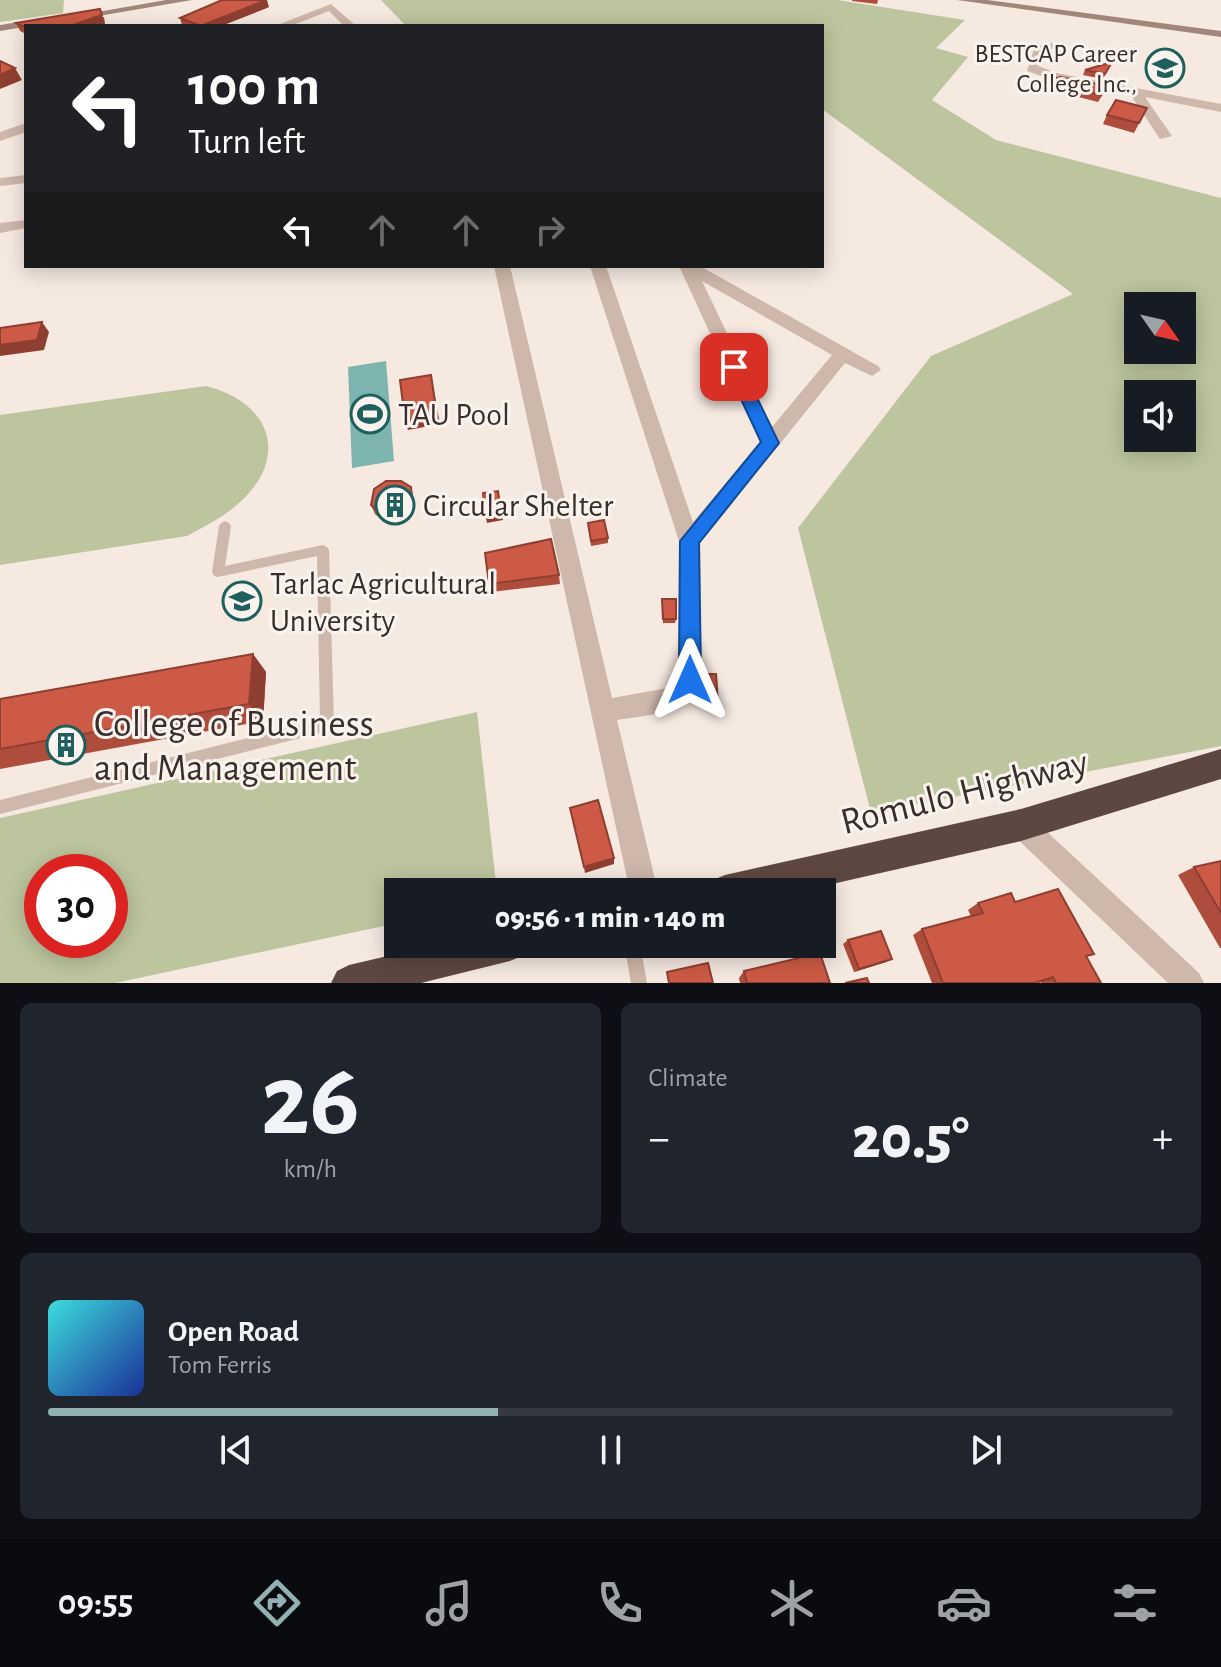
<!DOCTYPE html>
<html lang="en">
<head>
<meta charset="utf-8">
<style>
	:root { --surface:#171b24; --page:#20242c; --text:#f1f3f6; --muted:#9ea1a6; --line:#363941; --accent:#92b1b2 }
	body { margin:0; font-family:"Alegreya Sans",sans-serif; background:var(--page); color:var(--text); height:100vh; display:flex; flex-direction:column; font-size:30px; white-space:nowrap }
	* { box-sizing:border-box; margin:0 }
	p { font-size:26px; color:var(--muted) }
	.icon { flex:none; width:44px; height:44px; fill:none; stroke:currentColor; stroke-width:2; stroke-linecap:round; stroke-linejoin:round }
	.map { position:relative; height:983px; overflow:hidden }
	.panel { display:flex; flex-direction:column; gap:20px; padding:20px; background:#0d0f14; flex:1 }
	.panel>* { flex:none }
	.top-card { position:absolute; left:24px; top:24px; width:800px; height:244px; border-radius:0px; box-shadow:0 4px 20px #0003; background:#202124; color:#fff; overflow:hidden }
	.needle { width:52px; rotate:124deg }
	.fabs { position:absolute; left:1124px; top:292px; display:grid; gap:16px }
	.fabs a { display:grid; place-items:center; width:72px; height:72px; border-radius:0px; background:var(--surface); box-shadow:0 4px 20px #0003; font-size:40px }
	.speed { position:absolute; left:24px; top:854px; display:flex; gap:16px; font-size:40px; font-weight:700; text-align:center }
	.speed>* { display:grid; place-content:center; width:104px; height:104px; border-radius:50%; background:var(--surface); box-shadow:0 4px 20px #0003; line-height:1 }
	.speed .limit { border:12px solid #d22; background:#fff; color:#111 }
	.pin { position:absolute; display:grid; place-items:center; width:68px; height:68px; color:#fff; margin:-34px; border-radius:16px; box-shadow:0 4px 12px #0006 }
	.me { position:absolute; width:88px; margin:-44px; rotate:0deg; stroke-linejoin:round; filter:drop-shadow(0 0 6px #0008) }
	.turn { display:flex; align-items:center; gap:28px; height:168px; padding:0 32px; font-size:36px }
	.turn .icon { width:104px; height:104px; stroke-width:2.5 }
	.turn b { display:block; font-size:56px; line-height:68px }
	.lanes { display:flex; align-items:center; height:76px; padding:0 32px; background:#0003; justify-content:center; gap:40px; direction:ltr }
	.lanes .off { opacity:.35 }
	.big { font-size:60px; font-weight:800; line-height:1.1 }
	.panel .widget { flex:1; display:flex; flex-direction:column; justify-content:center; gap:12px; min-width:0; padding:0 28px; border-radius:12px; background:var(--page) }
	.panel .dial { align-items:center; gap:0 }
	.dial b { font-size:104px; line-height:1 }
	.song { display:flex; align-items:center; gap:24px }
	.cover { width:96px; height:96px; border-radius:12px; background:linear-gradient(135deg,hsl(180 70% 55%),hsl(230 70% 35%)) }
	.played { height:8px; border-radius:4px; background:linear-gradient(90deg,var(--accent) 40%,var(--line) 40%) }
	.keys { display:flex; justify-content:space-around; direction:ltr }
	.heat { display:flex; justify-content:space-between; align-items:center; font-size:44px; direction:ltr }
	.panel .tiles { flex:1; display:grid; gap:20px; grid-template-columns:1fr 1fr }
	.widget:last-child { grid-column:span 2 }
	.trip { position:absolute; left:384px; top:878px; width:452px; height:80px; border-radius:0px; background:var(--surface); box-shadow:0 4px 20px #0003; font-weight:800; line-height:80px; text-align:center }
	.menu { display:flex; height:128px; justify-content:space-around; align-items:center; background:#090b0e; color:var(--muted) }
	.menu .icon { width:56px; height:56px }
	.menu .on { color:var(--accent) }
	.menu b { font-size:36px; color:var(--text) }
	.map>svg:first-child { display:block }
	.green { fill:#bcc59e; fill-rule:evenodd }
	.water { fill:#7db4b0 }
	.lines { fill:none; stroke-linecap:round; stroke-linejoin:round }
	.lane { fill:#ceb7ab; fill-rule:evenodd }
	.street { fill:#ceb7ab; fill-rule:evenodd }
	.secondary { fill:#a2867b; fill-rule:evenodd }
	.highway { fill:#5d4741; fill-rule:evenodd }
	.wall { fill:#af4d3c }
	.shaded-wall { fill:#8f3f31 }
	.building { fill:#cc5a46; stroke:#8f3f31; stroke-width:2 }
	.route { fill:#1a73e8; stroke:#114b97; stroke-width:2 }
	.labels { text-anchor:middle; stroke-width:6; stroke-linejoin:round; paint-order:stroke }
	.far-poi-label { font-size:26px; fill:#3b2e2a; stroke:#fbf3ed; text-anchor:end }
	.poi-label { font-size:32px; fill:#3b2e2a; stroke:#fbf3ed; text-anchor:start }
	.near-poi-label { font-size:38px; fill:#3b2e2a; stroke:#fbf3ed; text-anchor:start }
	.near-street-label { font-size:38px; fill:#3b2e2a; stroke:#fbf3ed }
</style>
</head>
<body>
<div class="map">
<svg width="1221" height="983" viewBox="0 0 1221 983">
	<rect width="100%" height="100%" fill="#f5e9e0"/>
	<!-- green -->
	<g class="green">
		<path d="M0,0h64l-1,13 -63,9z"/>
		<path d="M381,0h456l128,20 -29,28 32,9 -36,43 64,40 225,58v548l-350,67 -73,-285 133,-172 142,-62 -251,-185v-83h-416zM1182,306v44h-44v-44zM1138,394h44v44h-44z"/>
		<path d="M206,386c64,16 85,70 33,117 -15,14 -34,23 -52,33l-187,29v-150z"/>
		<path d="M477,712l20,180h-99v31l-283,60h-115v-165zM110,872v68h-68v-68z"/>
	</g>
	<!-- water -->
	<path class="water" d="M386,361l8,100 -42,7 -4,-101z"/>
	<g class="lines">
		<!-- lane -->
		<g class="lane">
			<path d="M225,521l4,2 2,3 -6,40 98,-21 4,2 2,3 5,175 -2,5 -332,84v-14l320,-80 -3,-164 -99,21 -4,-1 -2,-4 7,-46 2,-3z"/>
			<path d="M624,944h16l7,39h-16z"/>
		</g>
		<!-- street -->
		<g class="street">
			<path d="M331,4l25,22h-12l-15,-15 -38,15h-16z"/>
			<path d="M1060,42l6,3 -2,2 -20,4 -6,15 18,7 165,31v8l-76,-15 27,39 -12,3 -30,-45 -77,-14 -26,-9 8,-25z"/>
			<path d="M26,123v9l-26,9v-9z"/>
			<path d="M26,175v8l-26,3v-8z"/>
			<path d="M26,220v8l-26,5v-10z"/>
			<path d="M494,266h16l102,432 56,-10 10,-12 1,-135 -89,-275h16l87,256 67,-80 -81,-176h21l178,100 3,4 -9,6 -27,-13 -145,180 2,137c-16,36 -50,34 -85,40l41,172h-28zM702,281l130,74 -60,72z"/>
			<path d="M1021,812l9,4 169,157 5,10h-36l-156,-149 -4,-9 4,-9z"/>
		</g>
		<!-- secondary -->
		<g class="secondary">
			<path d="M166,0h26l-117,20 -6,-3z"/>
			<path d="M957,0h30l234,31v6z"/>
			<path d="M44,18l4,1v4l-48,8v-6z"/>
		</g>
		<!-- highway -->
		<g class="highway">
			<path d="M1221,749v30l-200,62 -224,51h-89l5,-12 12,-5 296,-66z"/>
			<path d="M439,944h88l-5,12 -12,5 -89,22h-90l6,-12 12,-6z"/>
		</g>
	</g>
	<!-- wall -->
	<g class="wall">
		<path d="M852,0h26l-1,4 -25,-3z"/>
		<path d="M269,7l-48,19h-36l-3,-1 -2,-7z"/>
		<path d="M104,17l1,7 -79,2v8l-6,-3 -4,-8z"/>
		<path d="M1112,62l-9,17 -20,-4 2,-5z"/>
		<path d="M1047,81l61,5 -10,16 -54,-14z"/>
		<path d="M1147,108l-13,25 -31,-9 4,-9z"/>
		<path d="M411,487l4,20 -13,13 -19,1 -8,-7 -4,-9z"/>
		<path d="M588,523l20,15v5l-17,3z"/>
		<path d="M559,575l1,9 -69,8 -2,-8z"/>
		<path d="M662,599l14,20 -1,4h-12z"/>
		<path d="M253,654l13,18 -3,49 -263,48v-70z"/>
		<path d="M700,688l18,15 -1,4h-17z"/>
		<path d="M1221,861v87h-1l-42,-73 16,-8z"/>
		<path d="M1015,902l71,55 15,26h-60v-1l-4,1h-105l-19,-48 9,-6 49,-13 -3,-6 10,-7z"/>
		<path d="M848,940l44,19 -6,3 -32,10 -11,-28z"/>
		<path d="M744,971l86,12h-90l-1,-5z"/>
	</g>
	<!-- shaded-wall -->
	<g class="shaded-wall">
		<path d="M267,0l2,7 -48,19h-20z"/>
		<path d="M100,9l5,15 -7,2h-28z"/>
		<path d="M15,68l7,12 -22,9v-14z"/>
		<path d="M42,322l7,10 -5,18 -44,6v-11z"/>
		<path d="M431,375l9,49 -32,6 -3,-10z"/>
		<path d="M411,487l4,20 -13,13 -3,-9z"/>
		<path d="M501,511l2,9 -16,3 -2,-10z"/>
		<path d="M253,654l13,18 -3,49 -14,-17z"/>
		<path d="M614,858v6l-29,9 -1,-6z"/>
		<path d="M892,959l-6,3 -32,10 5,-3z"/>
	</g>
	<!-- building -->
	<g class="building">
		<path d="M222,0h44l-65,26 -21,-8z"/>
		<path d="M100,9l2,6 -32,11h-44v2l-10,-5z"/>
		<path d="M0,61l15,7 -15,7z"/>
		<path d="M1112,62l-7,12 -20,-4z"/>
		<path d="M1060,77l48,9 -7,9 -54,-14z"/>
		<path d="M1116,100l31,8 -8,15 -32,-8z"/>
		<path d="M42,322l-5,18 -37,5v-17z"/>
		<path d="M431,375l6,40 -32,5 -5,-40z"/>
		<path d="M386,481h15l10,6 1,11 -13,13 -19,1 -9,-7 3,-16z"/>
		<path d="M498,491l3,20 -16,2 -2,-20z"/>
		<path d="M604,520l4,18 -17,3 -3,-18z"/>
		<path d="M551,539l8,36 -70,9 -4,-31z"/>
		<path d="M662,599h14v20h-13z"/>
		<path d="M253,654l-4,50 -249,45v-50z"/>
		<path d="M706,674h10l2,29h-17l-1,-15z"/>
		<path d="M598,800l16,58 -30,9 -14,-59z"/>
		<path d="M1221,861v52l-27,-46z"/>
		<path d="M1058,889l36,65 -8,2 15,27h-45l-3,-6 -18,6h-92l-21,-54 61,-16 -5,-10 33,-10 4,9z"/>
		<path d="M881,931l11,28 -33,10 -11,-29z"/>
		<path d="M820,953l10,30h-83l-3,-12z"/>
		<path d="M708,963l5,20h-44l-2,-11z"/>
		<path d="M867,978l2,5h-24z"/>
	</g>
	<!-- route -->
	<path class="route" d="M734,361l8,6 37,76 -80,100 2,137 -3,7 -8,3 -8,-3 -3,-7 1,-139 81,-99 -35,-75z"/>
	<!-- icons -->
	<defs>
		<g id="university-ring" transform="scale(2)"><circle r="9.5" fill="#fbf3ed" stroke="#1d605e" stroke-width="1.5"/><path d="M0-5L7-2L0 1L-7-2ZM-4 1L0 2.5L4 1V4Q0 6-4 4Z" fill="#1d605e"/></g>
		<g id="stadium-ring" transform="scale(2)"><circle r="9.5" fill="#fbf3ed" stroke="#1d605e" stroke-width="1.5"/><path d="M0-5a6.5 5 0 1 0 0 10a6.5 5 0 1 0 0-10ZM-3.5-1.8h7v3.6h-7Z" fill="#1d605e"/></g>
		<g id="building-ring" transform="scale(2)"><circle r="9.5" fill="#fbf3ed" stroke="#1d605e" stroke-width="1.5"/><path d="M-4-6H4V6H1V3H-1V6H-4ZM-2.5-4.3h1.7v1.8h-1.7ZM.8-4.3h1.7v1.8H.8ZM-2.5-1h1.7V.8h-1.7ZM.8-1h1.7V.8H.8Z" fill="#1d605e"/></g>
	</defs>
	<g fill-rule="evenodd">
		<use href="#university-ring" x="1165" y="68"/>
		<use href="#stadium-ring" x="370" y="414"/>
		<use href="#building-ring" x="395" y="505"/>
		<use href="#university-ring" x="242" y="601"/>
		<use href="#building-ring" x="66" y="745"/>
	</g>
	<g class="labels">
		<!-- far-poi labels -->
		<g class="far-poi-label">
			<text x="1137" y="62">BESTCAP Career<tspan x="1137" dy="30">College Inc.,</tspan></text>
		</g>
		<!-- poi labels -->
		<g class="poi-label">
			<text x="398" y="425">TAU Pool</text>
			<text x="423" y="516">Circular Shelter</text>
			<text x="270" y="594">Tarlac Agricultural<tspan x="270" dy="37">University</tspan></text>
		</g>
		<!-- near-poi labels -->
		<g class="near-poi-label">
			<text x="94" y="736">College of Business<tspan x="94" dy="44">and Management</tspan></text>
		</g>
		<!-- near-street labels -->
		<g class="near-street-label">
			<text transform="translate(964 791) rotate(-14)" y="13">Romulo Highway</text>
		</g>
	</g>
</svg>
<div class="fabs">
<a><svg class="needle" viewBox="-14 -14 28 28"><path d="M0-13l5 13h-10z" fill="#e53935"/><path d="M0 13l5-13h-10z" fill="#9ea1a6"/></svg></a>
<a><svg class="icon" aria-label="sound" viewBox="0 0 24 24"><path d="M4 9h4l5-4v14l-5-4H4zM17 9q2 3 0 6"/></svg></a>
</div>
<div class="speed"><div class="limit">30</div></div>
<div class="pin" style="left:734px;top:367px;background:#d93025"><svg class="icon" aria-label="arrive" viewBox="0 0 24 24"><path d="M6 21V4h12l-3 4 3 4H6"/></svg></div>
<svg class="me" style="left:690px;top:680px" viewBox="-20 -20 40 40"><path d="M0-17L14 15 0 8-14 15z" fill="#1a73e8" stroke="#fff" stroke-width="4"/></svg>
<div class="trip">09:56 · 1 min · 140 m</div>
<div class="top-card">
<div class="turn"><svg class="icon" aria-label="left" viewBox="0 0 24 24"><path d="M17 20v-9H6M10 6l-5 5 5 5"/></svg><div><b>100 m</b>Turn left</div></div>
<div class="lanes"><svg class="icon" aria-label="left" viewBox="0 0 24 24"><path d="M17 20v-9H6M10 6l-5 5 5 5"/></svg><svg class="icon off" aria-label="ahead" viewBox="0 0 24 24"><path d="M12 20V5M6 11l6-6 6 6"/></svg><svg class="icon off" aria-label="ahead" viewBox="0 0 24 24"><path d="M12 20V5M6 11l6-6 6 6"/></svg><svg class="icon off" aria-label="right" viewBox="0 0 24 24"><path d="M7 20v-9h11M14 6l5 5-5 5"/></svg></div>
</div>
</div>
<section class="panel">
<div class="tiles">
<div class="widget dial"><b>26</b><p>km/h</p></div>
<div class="widget"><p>Climate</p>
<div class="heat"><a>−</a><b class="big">20.5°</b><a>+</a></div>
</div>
<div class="widget">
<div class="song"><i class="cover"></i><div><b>Open Road</b><p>Tom Ferris</p></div></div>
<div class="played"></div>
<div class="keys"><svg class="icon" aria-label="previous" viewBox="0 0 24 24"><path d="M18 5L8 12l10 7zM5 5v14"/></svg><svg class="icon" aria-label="pause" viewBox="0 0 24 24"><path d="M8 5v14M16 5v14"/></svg><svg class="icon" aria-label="next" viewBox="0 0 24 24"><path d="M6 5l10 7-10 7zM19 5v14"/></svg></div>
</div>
</div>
</section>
<nav class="menu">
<b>09:55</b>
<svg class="icon on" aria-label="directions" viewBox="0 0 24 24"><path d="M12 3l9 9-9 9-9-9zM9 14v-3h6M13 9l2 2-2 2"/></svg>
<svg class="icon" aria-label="music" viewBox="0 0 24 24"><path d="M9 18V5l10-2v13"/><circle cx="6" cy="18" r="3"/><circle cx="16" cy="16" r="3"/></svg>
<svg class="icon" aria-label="phone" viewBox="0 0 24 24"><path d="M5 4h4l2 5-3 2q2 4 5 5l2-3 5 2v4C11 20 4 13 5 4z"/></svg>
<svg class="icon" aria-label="climate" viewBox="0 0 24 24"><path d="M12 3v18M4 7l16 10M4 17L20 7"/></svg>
<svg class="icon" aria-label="car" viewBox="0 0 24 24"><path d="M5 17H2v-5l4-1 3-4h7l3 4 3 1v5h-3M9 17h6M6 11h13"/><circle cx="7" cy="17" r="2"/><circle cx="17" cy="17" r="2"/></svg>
<svg class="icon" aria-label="filters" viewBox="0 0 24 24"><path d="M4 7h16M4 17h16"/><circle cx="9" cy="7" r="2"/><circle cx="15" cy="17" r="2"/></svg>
</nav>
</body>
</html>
